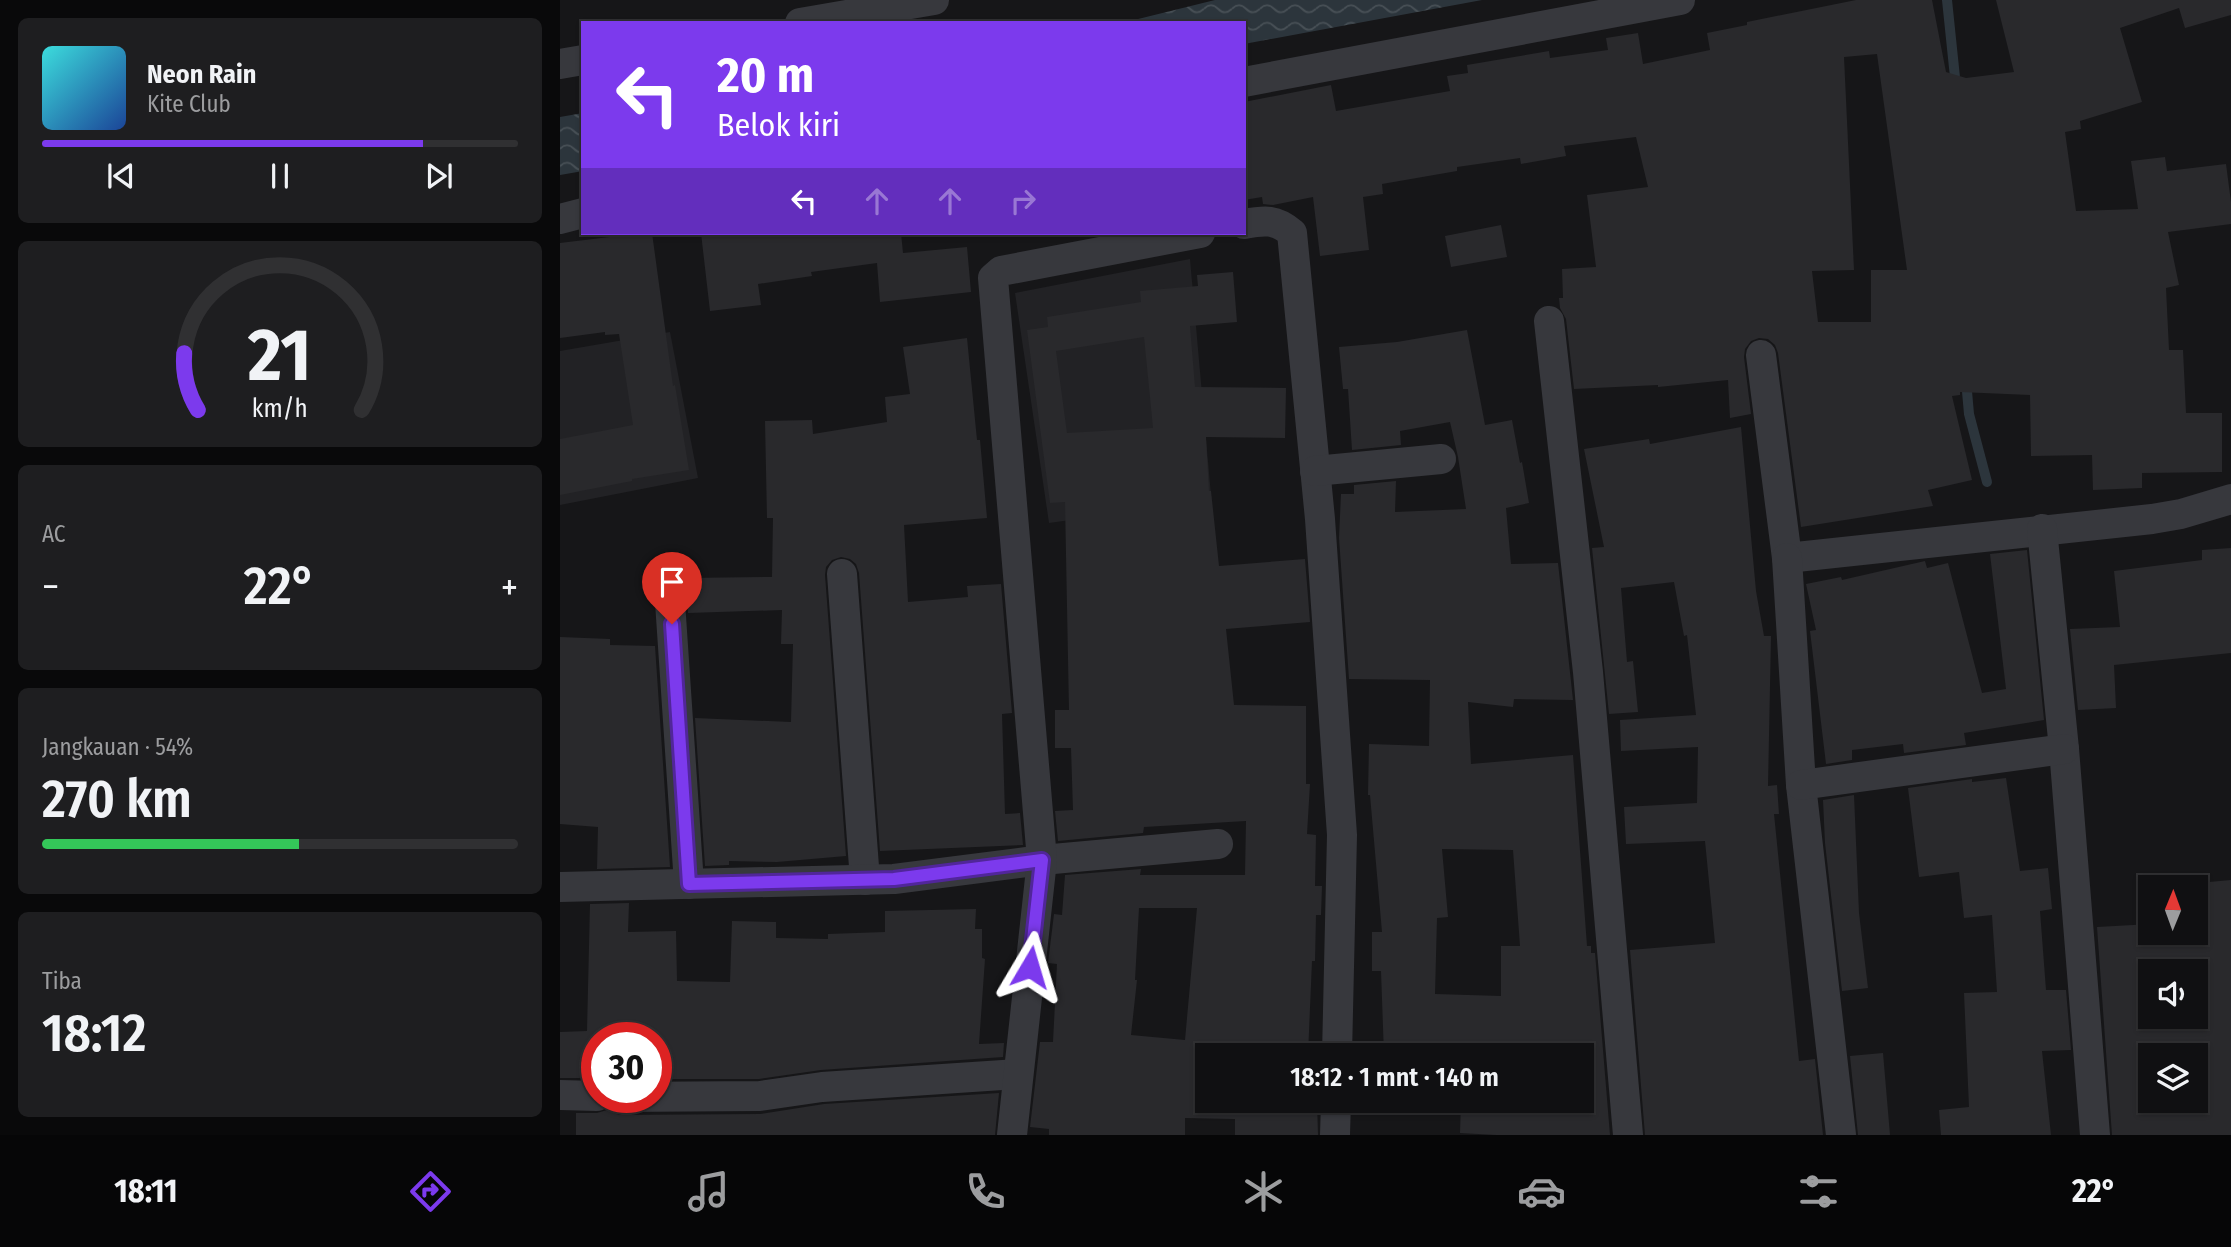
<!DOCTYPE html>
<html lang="id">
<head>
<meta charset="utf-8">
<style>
	:root { --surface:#101012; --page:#1e1e20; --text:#f1f3f6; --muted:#9c9d9f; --line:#303032; --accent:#7c3aed }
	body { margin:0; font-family:"Fira Sans Condensed",sans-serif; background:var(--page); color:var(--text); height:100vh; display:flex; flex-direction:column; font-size:26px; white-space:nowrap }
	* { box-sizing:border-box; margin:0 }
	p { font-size:23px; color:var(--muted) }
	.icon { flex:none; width:38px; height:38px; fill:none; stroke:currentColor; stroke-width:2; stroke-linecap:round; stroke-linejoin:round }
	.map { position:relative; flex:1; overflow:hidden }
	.side { display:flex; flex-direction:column; gap:18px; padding:18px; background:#09090a; width:560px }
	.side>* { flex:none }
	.banner { position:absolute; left:21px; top:21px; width:665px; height:214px; border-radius:0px; box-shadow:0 2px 5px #0004,0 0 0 2px var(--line); background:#7c3aed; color:#fff; overflow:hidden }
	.needle { width:46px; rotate:1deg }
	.buttons { position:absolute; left:1578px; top:875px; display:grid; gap:14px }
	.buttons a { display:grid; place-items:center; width:70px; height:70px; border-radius:0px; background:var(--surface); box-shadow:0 2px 5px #0004,0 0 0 2px var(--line); font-size:35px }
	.speed { position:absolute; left:21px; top:1022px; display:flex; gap:14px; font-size:35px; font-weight:700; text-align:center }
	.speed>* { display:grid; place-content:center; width:91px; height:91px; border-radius:50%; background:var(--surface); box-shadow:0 2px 5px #0004,0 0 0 2px var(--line); line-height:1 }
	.speed .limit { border:10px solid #d22; background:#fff; color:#111 }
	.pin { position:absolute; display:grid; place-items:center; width:60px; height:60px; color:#fff; margin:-72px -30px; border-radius:50% 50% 50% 0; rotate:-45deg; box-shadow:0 0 7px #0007 }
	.pin .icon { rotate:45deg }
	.me { position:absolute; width:77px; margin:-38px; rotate:7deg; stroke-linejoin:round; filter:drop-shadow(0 0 5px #0008) }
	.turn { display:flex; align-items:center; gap:24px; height:147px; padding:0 21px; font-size:32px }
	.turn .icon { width:91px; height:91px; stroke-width:2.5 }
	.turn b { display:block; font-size:49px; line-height:60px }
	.lanes { display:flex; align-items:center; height:66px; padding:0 21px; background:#0003; justify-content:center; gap:35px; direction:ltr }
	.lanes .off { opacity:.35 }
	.big { font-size:52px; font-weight:600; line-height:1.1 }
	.side .card { flex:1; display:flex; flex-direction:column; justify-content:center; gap:10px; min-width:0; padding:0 24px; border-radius:10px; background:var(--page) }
	.side .dial { align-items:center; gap:0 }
	.dial svg { height:182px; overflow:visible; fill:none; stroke:var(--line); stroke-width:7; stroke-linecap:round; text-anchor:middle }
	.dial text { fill:var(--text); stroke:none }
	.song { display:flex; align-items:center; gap:21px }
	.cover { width:84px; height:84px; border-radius:10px; background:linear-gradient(135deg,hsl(180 70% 55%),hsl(220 70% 35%)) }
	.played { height:7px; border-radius:4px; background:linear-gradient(90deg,var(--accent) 80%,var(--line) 80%) }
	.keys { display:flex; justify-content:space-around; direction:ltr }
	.heat { display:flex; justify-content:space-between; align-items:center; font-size:38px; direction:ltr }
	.charge { height:10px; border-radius:5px; background:linear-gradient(90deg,#34c759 54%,var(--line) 0) }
	.trip { position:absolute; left:635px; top:1043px; width:399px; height:70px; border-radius:0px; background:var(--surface); box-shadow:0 2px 5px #0004,0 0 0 2px var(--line); font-weight:600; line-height:70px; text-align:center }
	.dock { display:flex; height:112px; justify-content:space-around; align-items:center; background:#060607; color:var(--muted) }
	.dock .icon { width:49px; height:49px }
	.dock .selected { color:var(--accent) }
	.dock b { font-size:32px; color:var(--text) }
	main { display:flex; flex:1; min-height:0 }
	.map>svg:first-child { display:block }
	.built { fill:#222225 }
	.water { fill:url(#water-waves) }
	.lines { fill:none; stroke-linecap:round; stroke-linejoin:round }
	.stream { stroke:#2c353c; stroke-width:10 }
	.building { fill:#29292c; fill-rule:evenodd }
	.street { stroke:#37383d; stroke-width:30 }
	.route-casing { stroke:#51269a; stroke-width:18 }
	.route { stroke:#7c3aed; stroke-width:12 }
</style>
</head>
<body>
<main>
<section class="side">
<div class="card">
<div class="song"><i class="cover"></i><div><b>Neon Rain</b><p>Kite Club</p></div></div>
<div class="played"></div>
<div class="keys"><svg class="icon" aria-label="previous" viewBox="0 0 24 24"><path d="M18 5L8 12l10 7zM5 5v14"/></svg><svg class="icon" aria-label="pause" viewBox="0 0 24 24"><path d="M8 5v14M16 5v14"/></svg><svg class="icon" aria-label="next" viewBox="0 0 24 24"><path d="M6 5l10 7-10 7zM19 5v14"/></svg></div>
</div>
<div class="card dial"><svg viewBox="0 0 100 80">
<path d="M14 69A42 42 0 1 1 86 69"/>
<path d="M14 69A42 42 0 0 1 8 44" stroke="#7c3aed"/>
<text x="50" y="56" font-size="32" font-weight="700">21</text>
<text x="50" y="72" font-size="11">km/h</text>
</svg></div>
<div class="card"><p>AC</p>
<div class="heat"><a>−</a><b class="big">22°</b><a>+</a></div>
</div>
<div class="card"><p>Jangkauan · 54%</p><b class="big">270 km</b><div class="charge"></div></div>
<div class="card"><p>Tiba</p><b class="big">18:12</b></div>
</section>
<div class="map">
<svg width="1671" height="1135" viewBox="0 0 1671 1135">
	<defs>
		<pattern id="water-waves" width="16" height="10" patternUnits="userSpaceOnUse" patternTransform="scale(1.75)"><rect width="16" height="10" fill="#2c353c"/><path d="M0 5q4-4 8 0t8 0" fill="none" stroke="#485056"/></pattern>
	</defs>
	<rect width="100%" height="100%" fill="#161618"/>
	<!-- built -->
	<g class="built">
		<path d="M630,259l45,506 -101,-254 -85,12 -34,-230z"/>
		<path d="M110,332l28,146 -138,27v-154z"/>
	</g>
	<!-- water -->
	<g class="water">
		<path d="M655,0h267l-238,44v-21h-122z"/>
		<path d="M23,113v58l-23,4v-58z"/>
	</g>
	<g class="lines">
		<!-- stream -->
		<g class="stream">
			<path d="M1387,0l9,87"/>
			<path d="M1406,380l3,34 18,68"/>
		</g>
	</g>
	<!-- building -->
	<g class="building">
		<path d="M1296,0h76l14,72 20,6 48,-6 -18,-72h235v15l-46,13 -6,-20 -59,20 22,74 -62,19 1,8 -16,3 11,79 62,-2 -7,-48 34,-4 2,14 59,-7 5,38v22l-63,8 11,53 -13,3 3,62h14l3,63h36v59l-80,1v15l-49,2 -1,-35 -61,1 -1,-61 -70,-3v3l-8,1 20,84 -44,10 5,16 -132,21 -23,-174 -3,-8 -7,-6 -9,-1 -8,3 -6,8 -1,8 7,57 -21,4 -2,-38 -70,7v-2l-84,4 -8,-70 -6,-11 -1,-10h4l-1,-29 34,-2 -9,-72 61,-8 -12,-50 -72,9 2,10 -45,8 -1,-6 -63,9v4l-75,13 1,10 -20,3 6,53 -49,6 -7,-59 -40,8 -10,-1 -1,-7 -18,3v-98l87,-17 5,26 114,-20 -3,-15 21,-3 -1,-8 82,-14 1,7 58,-8 -2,-12 32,-5 5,31 67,-14 -3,-17 40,-8v-3zM1317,54l30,216h-36v52h-53l-6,-51 42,-1 -10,-213z"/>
		<path d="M941,225l6,32 -56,10 -6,-31z"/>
		<path d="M66,233h26l21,153 2,-1 14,85 -57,9v2l-72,14v-56l73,-14 -14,-91 -14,1v-3l-45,6v-95l66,-8z"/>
		<path d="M141,233h200l2,20 64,-6 4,45 -91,10 -3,-39 -66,9 1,4 -54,8 3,21 -51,6z"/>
		<path d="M673,272l4,50 -47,4 5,61 91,1 -1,50 -79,-1 3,54h2l8,75 86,-7 5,63 -84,7 8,76 72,1v78h4l-3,50 9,1 -1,51h7l-1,29h-5l-1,46h-3l-4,94h-100v46h109l1,34h-83v-16l-50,-1v17h-136v-6l-19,-2 10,-85h13l4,-78 -9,-1 6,-49 8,1 3,-40 76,-6 -1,6h105l1,-54 -102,6 -1,6 -85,8 -3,-30 18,-1 -2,-62h-16v-38h14l-4,-208 -15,1 -23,-173 21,-3 -1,-10 94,-15 -1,-11 58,-5 -1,-11zM584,337l9,91 -86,5 -11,-82zM579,908h58l-12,132 -54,-5 6,-55h-2z"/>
		<path d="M907,330l18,95 27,-5 8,43 2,-1 7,41 -23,5 5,56 47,-1 15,137 -59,-1 -1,8 -45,-5 3,62 102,-9 14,191h4v7h4l15,182h-114l-36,-2 1,-32h121v-46h-198l-3,-84h-9v-39h10l-12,-137h-2l1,-51 60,2 1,-66 -81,-1 -10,-141 2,-44h13v-9l42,-4 -1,31 71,-3 -8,-52 -8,-35 -50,9 1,14 -49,5 -4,-61h-5l-4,-42 58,-5zM882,849l71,1 7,96h-19v50l-66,-2 2,-76 11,-1z"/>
		<path d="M407,338l10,102h3l7,78 -83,7 4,77 60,-5 -1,-11 34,-2 11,129 -10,1 3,100 15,-1 3,32 -143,6 -21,-278 -3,-9 -6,-5 -9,-2 -9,3 -6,7 -1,8 21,281 -69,6 -48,-1v4l-24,1 -10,-148 96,4 2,-78h-12l1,-34 -94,3 -2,-35 86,-1 1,-59h-6l-2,-97 47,-1 1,14 74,-12 -2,-25 25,-3 -7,-47z"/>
		<path d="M1181,427l15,164 8,45h7l-3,150 9,-1 2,29h-5l25,247 16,-2 8,76h-178l-15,-185 85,-7 -10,-102 -79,3 -2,-37 73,-4 1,-56 -77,4 -1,-31 76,-5 -9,-80 -3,1 -10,-54 -53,6 6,74 6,-1 5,51 -29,2 -17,-166 12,-1 -20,-98 65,-10 1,5z"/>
		<path d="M1671,548v105l-117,12 2,43 -38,2 -8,-81 50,-2 -6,-56 88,-11v-10z"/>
		<path d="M1467,550l17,170 -80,13 2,12 -62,8 -1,-9 -51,6v10l-26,4 -16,-133 6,-1 -10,-46 35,-7 1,3 83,-19 2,7 21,-5 34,130 24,-4 -16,-135z"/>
		<path d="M0,637l50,2v6l45,1 15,221 -73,2 1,-42 -38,-3z"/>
		<path d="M1446,778l14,93 28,-3 4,41 -12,2 6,79h20l5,60 -29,1 9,84h-110l-2,-25 30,-3 -5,-114 33,-1 -5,-77 -28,3 -5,-46 -40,5 -11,-89 64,-9v3z"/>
		<path d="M1294,795l5,118 9,75 -26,3 -17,-148 -2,-43z"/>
		<path d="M1671,880v255h-119l-15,-208 54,-3v9h45v-46h-43zM1591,971h45v46h-45zM1591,1055h45v46h-45z"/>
		<path d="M69,903l-1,29 48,-1 1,50 53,1 2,-61 44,1v16l52,1v-5l57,-2v-21l91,-2 -1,20h7v29l3,1 -6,85 25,-1 -1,14 -182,13 -62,9h-103v-41h-59v40h-37v-46l27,-1 3,-127z"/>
		<path d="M1323,1053l7,82h-32l-8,-79z"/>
		<path d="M439,1093l-4,42h-419v-22h21l10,-3 12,5 141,-1 64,-10z"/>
	</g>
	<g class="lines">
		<!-- street -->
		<g class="street">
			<path d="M240,23l134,-23"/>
			<path d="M0,64l23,-4"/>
			<path d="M684,82l436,-82"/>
			<path d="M0,219l23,-6"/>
			<path d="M684,224c21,-4 32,-5 48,9l28,286 22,316 -5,220"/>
			<path d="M989,321l39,351 40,463"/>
			<path d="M1201,355l26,203 365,-39 29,-5 50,-15"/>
			<path d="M755,471l126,-12"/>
			<path d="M1482,529l22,220 31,386"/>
			<path d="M1227,558l14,227 40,350"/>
			<path d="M108,572l21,312"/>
			<path d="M282,574l23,306"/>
			<path d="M1241,785l263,-36"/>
			<path d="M0,887l334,-8 148,-19 176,-16"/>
			<path d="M0,1095l37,1"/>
			<path d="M59,1097l141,-1 62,-9 196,-13"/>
			<path d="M452,1135l30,-275 -49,-582 8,-7 199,-38"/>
			<path d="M775,1135l1,-34"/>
		</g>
	</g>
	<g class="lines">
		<!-- route casing -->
		<g class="route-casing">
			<path id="route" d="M112,624l17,260 205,-5 148,-19 -12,107"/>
		</g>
		<!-- route -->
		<use href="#route" class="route"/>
	</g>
</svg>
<div class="buttons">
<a><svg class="needle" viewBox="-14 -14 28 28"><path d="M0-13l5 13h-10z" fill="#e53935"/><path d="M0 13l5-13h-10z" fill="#9c9d9f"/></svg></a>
<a><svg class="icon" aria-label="sound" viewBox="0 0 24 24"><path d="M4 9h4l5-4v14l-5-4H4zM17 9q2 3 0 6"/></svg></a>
<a><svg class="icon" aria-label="layers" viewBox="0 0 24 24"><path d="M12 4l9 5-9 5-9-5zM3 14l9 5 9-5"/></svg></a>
</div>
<div class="speed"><div class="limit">30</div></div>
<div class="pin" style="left:112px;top:624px;background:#d93025"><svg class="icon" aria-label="arrive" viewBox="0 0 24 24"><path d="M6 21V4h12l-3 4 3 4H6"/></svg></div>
<svg class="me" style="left:470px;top:967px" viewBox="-20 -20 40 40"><path d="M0-17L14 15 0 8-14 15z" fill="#7c3aed" stroke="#fff" stroke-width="4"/></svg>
<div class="trip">18:12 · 1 mnt · 140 m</div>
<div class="banner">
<div class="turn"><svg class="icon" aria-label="left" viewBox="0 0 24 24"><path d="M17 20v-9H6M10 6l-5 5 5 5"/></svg><div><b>20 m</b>Belok kiri</div></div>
<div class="lanes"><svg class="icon" aria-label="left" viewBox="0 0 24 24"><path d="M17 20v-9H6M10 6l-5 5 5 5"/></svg><svg class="icon off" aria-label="ahead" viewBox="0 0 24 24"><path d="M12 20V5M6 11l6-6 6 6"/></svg><svg class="icon off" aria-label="ahead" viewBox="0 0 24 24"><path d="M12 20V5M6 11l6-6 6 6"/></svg><svg class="icon off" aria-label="right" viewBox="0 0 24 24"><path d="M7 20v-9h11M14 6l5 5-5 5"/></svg></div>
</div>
</div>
</main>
<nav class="dock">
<b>18:11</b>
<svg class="icon selected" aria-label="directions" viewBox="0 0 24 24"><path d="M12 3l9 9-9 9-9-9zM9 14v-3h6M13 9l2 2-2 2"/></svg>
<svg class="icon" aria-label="music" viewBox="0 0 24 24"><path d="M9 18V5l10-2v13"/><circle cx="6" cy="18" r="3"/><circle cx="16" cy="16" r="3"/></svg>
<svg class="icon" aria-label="phone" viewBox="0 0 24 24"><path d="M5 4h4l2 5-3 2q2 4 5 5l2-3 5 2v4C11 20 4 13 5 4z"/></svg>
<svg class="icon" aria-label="climate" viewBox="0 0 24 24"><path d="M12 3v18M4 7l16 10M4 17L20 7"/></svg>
<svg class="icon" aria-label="car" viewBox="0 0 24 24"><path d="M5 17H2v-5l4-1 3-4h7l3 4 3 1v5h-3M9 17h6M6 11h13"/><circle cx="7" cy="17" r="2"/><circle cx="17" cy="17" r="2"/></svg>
<svg class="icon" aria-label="filters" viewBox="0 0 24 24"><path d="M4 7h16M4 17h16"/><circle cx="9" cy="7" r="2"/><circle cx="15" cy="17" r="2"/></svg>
<b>22°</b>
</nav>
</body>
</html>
